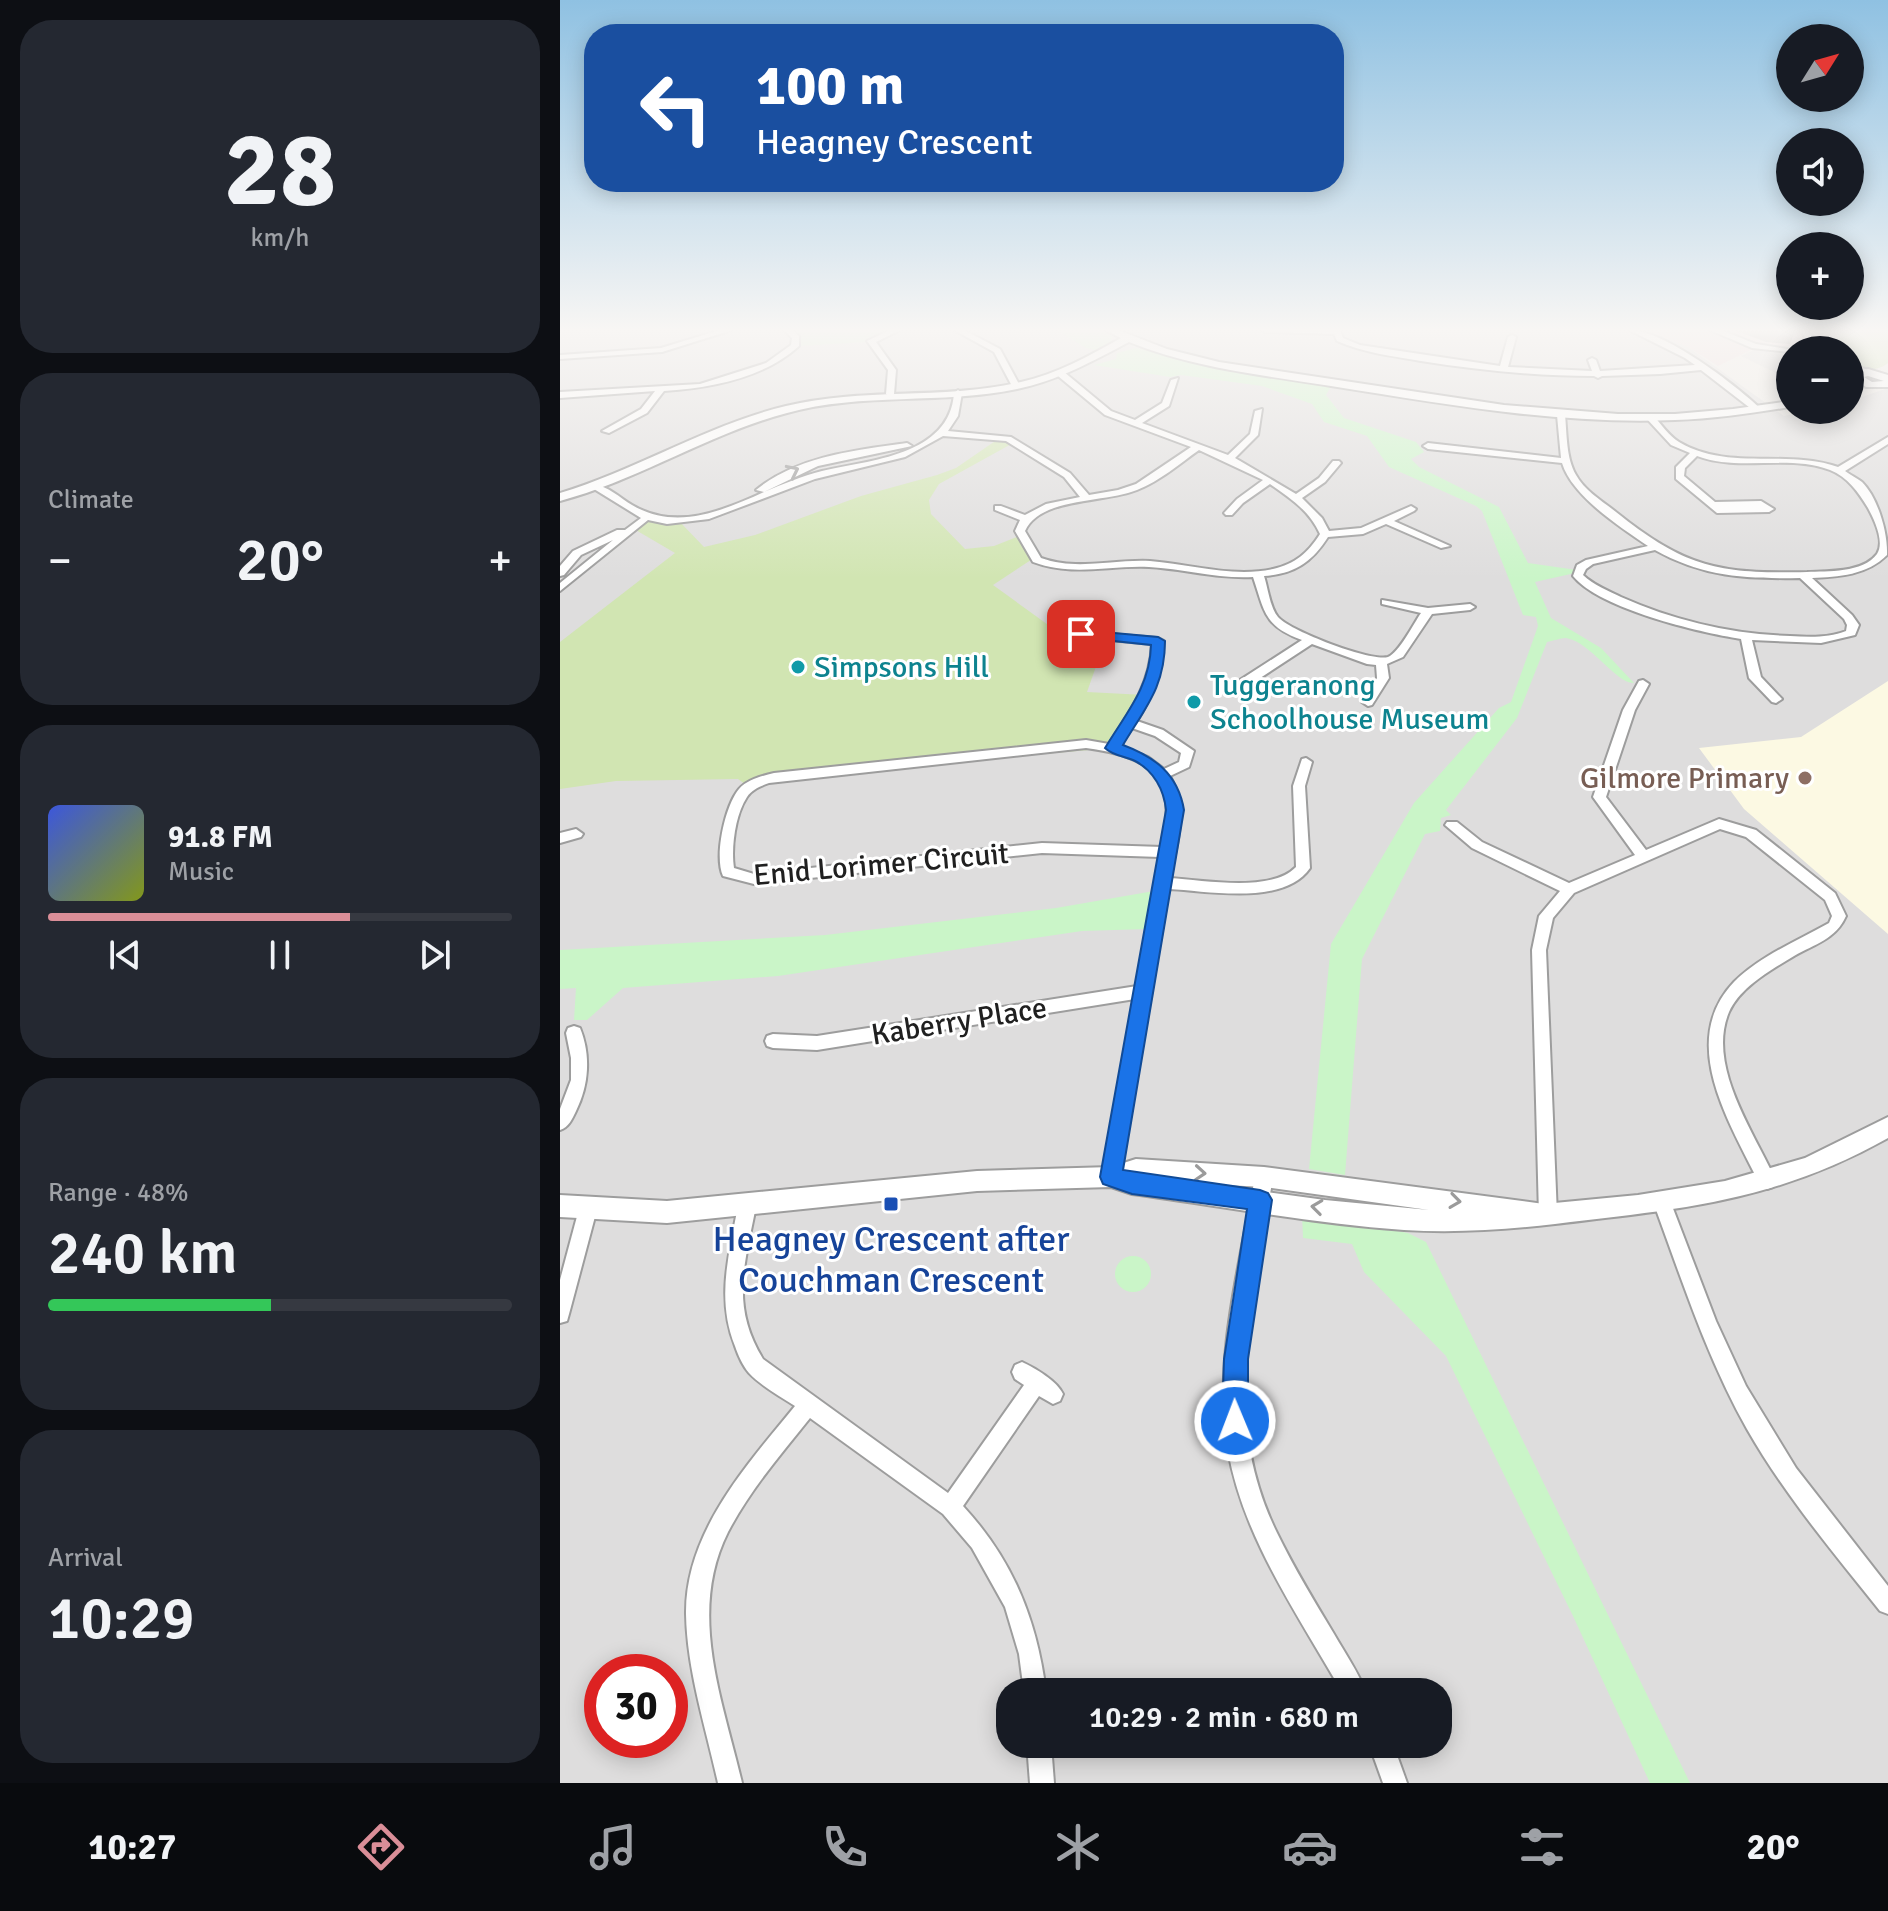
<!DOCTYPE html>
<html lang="en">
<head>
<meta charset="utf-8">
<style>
	:root { --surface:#171b24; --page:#242831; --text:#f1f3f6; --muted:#9ea1a6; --line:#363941; --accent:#da8e98 }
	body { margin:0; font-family:Signika,sans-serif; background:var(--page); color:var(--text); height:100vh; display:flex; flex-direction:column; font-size:30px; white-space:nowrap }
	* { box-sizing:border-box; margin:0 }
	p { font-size:26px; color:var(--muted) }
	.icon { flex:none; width:44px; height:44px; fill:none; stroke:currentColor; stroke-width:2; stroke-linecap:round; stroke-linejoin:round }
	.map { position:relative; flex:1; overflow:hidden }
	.drawer { display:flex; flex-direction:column; gap:20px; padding:20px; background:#0d0f14; width:560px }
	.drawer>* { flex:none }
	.guide { position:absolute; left:24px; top:24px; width:760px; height:168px; border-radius:32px; box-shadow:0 4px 20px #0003; background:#1a4fa0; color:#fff; overflow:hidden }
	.needle { width:52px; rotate:53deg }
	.buttons { position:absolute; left:1216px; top:24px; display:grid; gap:16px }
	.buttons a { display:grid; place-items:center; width:88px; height:88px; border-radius:50%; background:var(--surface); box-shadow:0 4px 20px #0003; font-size:40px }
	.speed { position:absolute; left:24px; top:1654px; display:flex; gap:16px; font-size:40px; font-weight:700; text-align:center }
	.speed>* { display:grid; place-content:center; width:104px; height:104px; border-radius:50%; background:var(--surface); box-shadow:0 4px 20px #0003; line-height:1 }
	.speed .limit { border:12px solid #d22; background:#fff; color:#111 }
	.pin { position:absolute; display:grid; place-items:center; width:68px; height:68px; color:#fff; margin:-34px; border-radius:16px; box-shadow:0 4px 12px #0006 }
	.me { position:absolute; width:88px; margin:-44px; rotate:359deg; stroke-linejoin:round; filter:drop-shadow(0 0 6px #0008) }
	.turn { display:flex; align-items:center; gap:28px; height:168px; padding:0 40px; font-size:36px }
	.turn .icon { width:104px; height:104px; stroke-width:2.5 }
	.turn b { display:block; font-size:56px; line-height:68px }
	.big { font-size:60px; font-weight:600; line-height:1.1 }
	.drawer .widget { flex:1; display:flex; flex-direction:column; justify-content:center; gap:12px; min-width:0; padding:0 28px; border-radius:32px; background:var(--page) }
	.drawer .dial { align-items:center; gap:0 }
	.dial b { font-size:104px; line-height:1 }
	.song { display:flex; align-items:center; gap:24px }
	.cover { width:96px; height:96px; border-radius:12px; background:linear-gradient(135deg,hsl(230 70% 55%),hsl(70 70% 35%)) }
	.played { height:8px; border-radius:4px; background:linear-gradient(90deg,var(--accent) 65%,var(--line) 65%) }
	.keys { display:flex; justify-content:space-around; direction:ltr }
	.heat { display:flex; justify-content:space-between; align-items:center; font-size:44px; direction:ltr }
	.charge { height:12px; border-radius:6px; background:linear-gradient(90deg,#34c759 48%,var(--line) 0) }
	.trip { position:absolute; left:436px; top:1678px; width:456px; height:80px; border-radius:32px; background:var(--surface); box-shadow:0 4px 20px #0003; font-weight:600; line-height:80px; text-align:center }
	.tabs { display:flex; height:128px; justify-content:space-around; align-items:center; background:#090b0e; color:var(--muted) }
	.tabs .icon { width:56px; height:56px }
	.tabs .active { color:var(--accent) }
	.tabs b { font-size:36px; color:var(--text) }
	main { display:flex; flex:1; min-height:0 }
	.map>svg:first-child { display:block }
	.residential { fill:#dedddd; fill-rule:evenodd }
	.commercial { fill:#efd8da }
	.education { fill:#fcf9e3 }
	.grass { fill:#d1e5b2 }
	.park { fill:#caf5c8 }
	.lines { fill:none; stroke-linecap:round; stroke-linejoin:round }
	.minor-casing { stroke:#9d9d9d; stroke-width:4 }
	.tertiary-casing { stroke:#9d9d9d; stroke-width:4 }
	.minor { fill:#fff; fill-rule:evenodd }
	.tertiary { fill:#fff; fill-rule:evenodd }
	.wall { fill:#a39b97 }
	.oneway { stroke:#9b9b9b }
	.route { fill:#1a73e8; stroke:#114b97; stroke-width:2 }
	.culture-dot { fill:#0f9aa8; stroke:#fff; stroke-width:3 }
	.education-dot { fill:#8d6e63; stroke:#fff; stroke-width:3 }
	.transit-dot { fill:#1a4fb4; stroke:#fff; stroke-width:3 }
	.labels { text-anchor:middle; stroke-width:6; stroke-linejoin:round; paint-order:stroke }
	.culture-label { font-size:30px; fill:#0d838f; stroke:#fff; text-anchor:start }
	.education-label { font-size:30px; fill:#785e54; stroke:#fff; text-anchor:end }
	.street-label { font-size:30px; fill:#202020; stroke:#fff }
	.near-transit-label { font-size:36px; fill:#164399; stroke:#fff }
</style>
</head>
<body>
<main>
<section class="drawer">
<div class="widget dial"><b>28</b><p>km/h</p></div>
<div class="widget"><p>Climate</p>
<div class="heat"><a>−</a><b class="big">20°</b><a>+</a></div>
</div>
<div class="widget">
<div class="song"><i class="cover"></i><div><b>91.8 FM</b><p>Music</p></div></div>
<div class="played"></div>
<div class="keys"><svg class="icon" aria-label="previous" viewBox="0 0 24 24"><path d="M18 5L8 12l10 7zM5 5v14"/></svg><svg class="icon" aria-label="pause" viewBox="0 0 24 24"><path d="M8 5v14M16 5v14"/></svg><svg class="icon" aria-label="next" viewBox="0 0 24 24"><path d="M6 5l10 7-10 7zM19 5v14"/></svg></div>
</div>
<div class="widget"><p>Range · 48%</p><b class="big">240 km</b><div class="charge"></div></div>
<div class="widget"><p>Arrival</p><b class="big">10:29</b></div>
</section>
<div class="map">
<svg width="1328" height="1783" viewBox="0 0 1328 1783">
	<rect width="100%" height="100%" fill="#efece7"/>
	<!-- residential -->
	<g class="residential">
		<path d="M0,330h1087l41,17 96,69 27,-6h39v-9l38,-13v1395h-1328zM42,1672h68v68h-68zM450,1692h428v52h-428z"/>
		<path d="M1194,350l36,5v25l-49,-24z"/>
	</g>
	<!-- commercial -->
	<path class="commercial" d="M1088,330h202l-42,17 -47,-2 -43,21 -30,-19z"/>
	<!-- education -->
	<path class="education" d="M1328,681v253l-144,-125 -45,-61 102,-11z"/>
	<!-- grass -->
	<g class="grass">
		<path d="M1285,330h43v33c-11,9 -25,7 -38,2v-15h-27l-5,-7 16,-2z"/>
		<path d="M441,437l14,5 -76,42 -10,16 2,14 34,35 29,-3 28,-11 12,23 -41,27 65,47 14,2 27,24 -12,34 58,3 -32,53 -339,29 -25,10 -11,-8 -122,2 -56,8v-147l115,-89 -41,-24 14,-12 31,4 25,26 51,-12 106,-39 76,-21 19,-7z"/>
	</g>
	<!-- park -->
	<g class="park">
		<path d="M232,330h100l-20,6 -6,6 -68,4 1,-10z"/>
		<path d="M497,330h44l11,5 -1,7 -11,9 -14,-3z"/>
		<path d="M576,348l89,21 106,17 -5,9 18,23 72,24 8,10 -13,7 8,8 80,40 29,56 49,7 -2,3 -40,9 16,36 50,30 33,35c-18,1 -43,-41 -68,-45 -5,0 -14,3 -19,4l-30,76 -71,92 5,5 -10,3 -1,13 -15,3 -63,125 -17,216 -36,-6 22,-225 83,-141 85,-95 12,-6 27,-76 -2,-9 -13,-2 -41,-104 -6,-5 -87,-39 -22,-31 -43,-14 -12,-18 -50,-18 -81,-11 -11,2 -76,-12 22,-6 1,-6z"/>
		<path d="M594,891l-7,38 -65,2 -304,45 -155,12 -36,32h-13l2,-32 -16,1v-39l265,-15 231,-27z"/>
		<path d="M742,1214l106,19 18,9 264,541h-40l-77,-167 -127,-260 -82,-84 -12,-28 -49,-6z"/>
		<circle cx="573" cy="1274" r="18"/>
	</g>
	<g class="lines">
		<!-- minor casing -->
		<g class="minor-casing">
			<g id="minor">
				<path d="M160,330h12l-70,22 -102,7v-4l101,-7z"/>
				<path d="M224,330h8l7,6v10c-35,32 -88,42 -135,45l-17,22 -38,20 -7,-2 39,-22 14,-18 -95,7v-6l140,-8 66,-21 25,-18 1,-7z"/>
				<path d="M330,330h10l-24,12 20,28 -2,24 -4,3 -4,-3 2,-24 -21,-29z"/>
				<path d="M394,330h10l36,19 20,37 -1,2h-6l-19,-36z"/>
				<path d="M702,330h78l3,8 17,7 140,21 8,-29 4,-2 4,2 -8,30 84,4 -4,-11 4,-2 4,2 4,11 95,-6 -10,-7 -56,-28c34,-1 107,55 132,79l-7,2 -53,-41 -41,4 -58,2 -4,2 -4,-2c-58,0 -116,-6 -173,-15 -28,-5 -57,-8 -84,-20l-3,-7 -68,-2z"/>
				<path d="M1150,330h11l35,14 38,6h-4v2l-38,-4z"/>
				<path d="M1241,330h8l10,20h-8z"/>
				<path d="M1290,366l21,4 1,2 -4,2 -18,-4z"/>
				<path d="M498,372h6l47,39 24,9 27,-17 9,-23 7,-2 -9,28 -27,17 86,32 22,-21 5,-23 7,-2 -4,26 -23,23 61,36 23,-16 14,-17h6l2,2 -16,19 -23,16 20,20 7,13 32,-3 50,-22 5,3 -2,2 -20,10 56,25 -9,2 -55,-24 -23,10 -35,3c-16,25 -33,37 -64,39 4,12 6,32 14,41 12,14 93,45 110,40 11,-4 26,-34 33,-44l-39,-9v-4l46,8 42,-4 5,3 -5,3 -38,4 -29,43 -16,7 2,14 -17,27 -4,1 -6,-4 15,-24 -1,-13 -9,-1 -55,-20 -64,42h-8v-6l62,-40c-38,-14 -37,-27 -49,-63 -35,2 -69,-8 -104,-10 -40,-2 -76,10 -116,-5l-18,-31 5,-11 -25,-10v-4h6l24,9 21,-11 34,-7 -16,-20 -58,-36 -63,-5 -38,21 -90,22 -106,40 -42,5 -19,-4 -88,71v-8l53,-43 -32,15 -17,20 -4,1v-10l13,-15 44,-21h8l16,-12 -47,-29v-4c13,0 26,13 38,20 44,26 90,6 132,-13l-8,-2c41,-34 101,-40 151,-47l5,3 -94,20 -54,26c19,-8 38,-16 58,-21 47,-11 128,-15 132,-78l4,-3 4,3 -4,23 -10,15 63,6 59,36 19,22 29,-5 18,-6 55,-37 -86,-32 -47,-39zM639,450l64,30 -26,19 -13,14 2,2h6l11,-12 27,-19c20,14 39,26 50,50 -12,19 -25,30 -47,35 -40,9 -83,-5 -123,-8 -37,-2 -73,10 -109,-3l-16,-27c15,-34 81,-28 112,-41 23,-9 42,-26 62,-40z"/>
				<path d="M1001,412l4,3c2,19 1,43 11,60 8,15 26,26 40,37 70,56 103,62 191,60 20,-1 56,1 70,-18 8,-12 -3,-35 -9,-46 -10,-16 -20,-31 -38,-38 -42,-16 -91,2 -133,-14l-12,12 -1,8 31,26 46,-1 13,8 -5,3 -52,1 -41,-34v-12l14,-14 -19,-8 -24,-26v-4h6c8,9 16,21 26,27 48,29 108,7 159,25l50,-30v7l-43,27c5,4 12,7 17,11 16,16 26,51 25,73 -20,20 -48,22 -75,23l40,37 7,10 -4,10 -34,8 -69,-3 9,37 21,22 -6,4 -4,-1 -23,-24 -8,-39c-43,-7 -141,-30 -168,-63l4,-11 9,-5 62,-14c-28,-19 -76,-50 -86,-83l-134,-14 -5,-3 5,-3 133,15 -4,-43zM1095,550c48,27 91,29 145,28l44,41 3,6 -1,6c-17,7 -37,6 -56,5 -59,-2 -115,-15 -169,-39 -12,-6 -28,-12 -38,-22l3,-6 7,-5z"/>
				<path d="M512,631l86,7 6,3c-2,30 -11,54 -27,80l26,9 31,21 -5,16 -19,9c19,35 7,66 0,102 34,2 101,15 126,-11l-3,-81 9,-27 4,-1 6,4 -7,24 5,82c-26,38 -102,23 -141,21l-49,288 -3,6 -6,2 -6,-2 -3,-6 33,-178 -318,51 -44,-2 -6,-2 -2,-5 2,-5 6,-2 44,2 320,-50 23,-129 -118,-4 -288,31 -31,-8c-9,-20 2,-70 16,-87 9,-10 23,-13 35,-16l312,-33 23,4c21,-32 41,-60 43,-100l-84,-8 -2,-2zM572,728l23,8 26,17 -2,9 -15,7 -16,-12 -28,-11zM526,748c67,9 92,30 76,99l-120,-4 -288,31 -20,-6c-3,-20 1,-53 13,-71 5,-8 14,-11 22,-14z"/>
				<path d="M1083,680l6,4 -14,26 -29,87 40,53 73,-31 37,11 79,63 11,23c-10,23 -31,28 -52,40 -23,14 -54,31 -65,56 -23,54 26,122 47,169l-3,6 -6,2 -6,-2c-29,-61 -85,-144 -27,-205 26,-26 63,-41 95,-59l3,-7 -7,-16 -79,-63 -26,-8 -146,64 -21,25 -7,32 11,265 -3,6 -6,2 -6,-2 -3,-6 -7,-265 7,-34 21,-25 -88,-43 -27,-23 2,-3h10l25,20 87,41 66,-28 -42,-58 30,-87 16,-29z"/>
				<path d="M16,829l7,5 -2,3 -21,6v-10z"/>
				<path d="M14,1026l6,2c11,27 9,57 -4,83 -4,8 -7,16 -16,19v-21l11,-29v-22l-5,-25 2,-5z"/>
				<path d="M704,1169l6,2 3,6c-21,123 -54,238 4,356 17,35 37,68 57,101 11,19 24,38 32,58h-24c-43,-76 -99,-154 -114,-242 -15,-90 12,-185 27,-273l3,-6z"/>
				<path d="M1103,1196l6,2 47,123 30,65 50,82 92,118v28l-8,-3c-47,-59 -96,-117 -133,-182 -40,-71 -65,-149 -93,-225l3,-6z"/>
				<path d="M187,1198l6,2 3,6c-11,57 -26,100 7,153l185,134 76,-108 -9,-6 -3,-7 3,-7 7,-3c13,6 35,19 41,32l-3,7 -7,3 -14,-8 -76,110c50,54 74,114 83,186h-22l-5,-38 -14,-47 -33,-59 -29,-34 -133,-96c-29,36 -60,72 -82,114 -41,81 -5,169 14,251h-24c-12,-55 -31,-112 -32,-169 -1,-81 60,-148 109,-208 -15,-10 -34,-20 -46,-33 -6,-7 -11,-18 -14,-27 -19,-47 -6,-92 3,-140l3,-6z"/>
				<path d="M28,1201l6,2 3,6 -28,105 -2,7 -7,2v-43l19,-71 3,-6z"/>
				<path d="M467,1744h24l3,39h-24z"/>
				<path d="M809,1744h24l14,39h-24z"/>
			</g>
		</g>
		<!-- tertiary casing -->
		<g class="tertiary-casing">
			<g id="tertiary">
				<path d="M545,330h13l49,19 52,13 285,43 114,9h57l58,-5 57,-8v6c-38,6 -76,12 -115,13 -116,5 -230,-16 -344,-34 -68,-11 -138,-18 -202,-44 -36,19 -72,39 -112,47 -76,16 -155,3 -230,24 -79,21 -148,67 -227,88v-8c77,-23 147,-68 226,-87 77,-19 158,-6 235,-24 36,-8 68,-26 100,-44z"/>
				<path d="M1308,369l20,6v12h-22l-15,-10zM1308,376l16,5 -12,1 -8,-5z"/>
				<path d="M1328,1117v21c-114,64 -207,71 -333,86 -50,6 -101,9 -151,6 -91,-6 -182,-24 -272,-36l-21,-7 -134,4 -310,32 -107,-6v-22l107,6 310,-30 134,-4 25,-8 128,8 280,37 94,-9 87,-14 80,-23zM646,1184l58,3 165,23 -104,-10z"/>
			</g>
		</g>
		<!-- minor -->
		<use href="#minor" class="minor"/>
		<!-- tertiary -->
		<use href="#tertiary" class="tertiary"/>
	</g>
	<!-- wall -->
	<path class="wall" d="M1174,330h58l3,1 -5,13 -24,-2z"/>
	<!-- one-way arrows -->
	<defs><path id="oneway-chevron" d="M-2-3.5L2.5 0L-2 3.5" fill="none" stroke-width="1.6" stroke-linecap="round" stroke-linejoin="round" transform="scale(2)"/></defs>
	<g class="oneway">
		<use href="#oneway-chevron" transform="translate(233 471) rotate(-26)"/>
		<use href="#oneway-chevron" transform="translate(640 1173) rotate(4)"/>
		<use href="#oneway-chevron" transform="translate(895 1201) rotate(8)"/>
		<use href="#oneway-chevron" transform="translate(757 1207) rotate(-173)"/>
	</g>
	<!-- sky -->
	<linearGradient id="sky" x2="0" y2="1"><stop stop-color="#8fc1e2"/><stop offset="0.57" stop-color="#f8f6f4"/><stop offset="1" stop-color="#f8f6f4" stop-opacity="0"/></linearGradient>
	<rect width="1328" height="579" fill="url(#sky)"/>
	<!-- route -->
	<path class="route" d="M521,630l77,7 7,4c0,46 -20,67 -42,104 32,12 55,29 61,65l-61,360 137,20 8,3 4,7 -24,159v62l-4,9 -9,4 -9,-4 -4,-9 2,-62 23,-150 -115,-15 -29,-10 -3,-7 66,-367c-2,-20 -12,-39 -31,-49 -10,-5 -22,-5 -30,-13 21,-35 45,-61 46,-103l-75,-8 -2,-3z"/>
	<!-- markers -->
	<g class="culture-dot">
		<circle cx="238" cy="667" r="8"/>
		<circle cx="634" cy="702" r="8"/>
	</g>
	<circle class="education-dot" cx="1245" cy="778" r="8"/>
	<rect class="transit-dot" x="323" y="1196" width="16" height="16" rx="4"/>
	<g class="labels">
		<!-- culture labels -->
		<g class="culture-label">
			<text x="254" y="677">Simpsons Hill</text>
			<text x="650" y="695">Tuggeranong<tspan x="650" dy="34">Schoolhouse Museum</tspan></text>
		</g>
		<!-- education labels -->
		<g class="education-label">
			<text x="1229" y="788">Gilmore Primary</text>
		</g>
		<!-- street labels -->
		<g class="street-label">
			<text transform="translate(321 864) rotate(-5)" y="10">Enid Lorimer Circuit</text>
			<text transform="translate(399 1021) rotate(-9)" y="10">Kaberry Place</text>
		</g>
		<!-- near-transit labels -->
		<g class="near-transit-label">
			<text x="331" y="1251">Heagney Crescent after<tspan x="331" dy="41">Couchman Crescent</tspan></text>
		</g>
	</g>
</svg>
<div class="buttons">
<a><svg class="needle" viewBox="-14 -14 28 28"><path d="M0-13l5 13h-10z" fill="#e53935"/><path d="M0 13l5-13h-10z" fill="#9ea1a6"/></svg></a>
<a><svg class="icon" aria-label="sound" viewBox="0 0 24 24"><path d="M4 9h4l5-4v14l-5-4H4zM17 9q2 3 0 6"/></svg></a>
<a>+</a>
<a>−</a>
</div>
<div class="speed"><div class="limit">30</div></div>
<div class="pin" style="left:521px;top:634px;background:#d93025"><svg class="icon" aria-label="arrive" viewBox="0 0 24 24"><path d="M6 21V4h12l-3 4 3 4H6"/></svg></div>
<svg class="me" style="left:675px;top:1421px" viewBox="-20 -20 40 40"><circle r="17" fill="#1a73e8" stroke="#fff" stroke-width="3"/><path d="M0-11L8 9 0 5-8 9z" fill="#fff"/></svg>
<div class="trip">10:29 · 2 min · 680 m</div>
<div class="guide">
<div class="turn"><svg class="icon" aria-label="left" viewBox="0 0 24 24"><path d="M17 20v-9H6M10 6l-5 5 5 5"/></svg><div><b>100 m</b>Heagney Crescent</div></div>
</div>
</div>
</main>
<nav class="tabs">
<b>10:27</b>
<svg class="icon active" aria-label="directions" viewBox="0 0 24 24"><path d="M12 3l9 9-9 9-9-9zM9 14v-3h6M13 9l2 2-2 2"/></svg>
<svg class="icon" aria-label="music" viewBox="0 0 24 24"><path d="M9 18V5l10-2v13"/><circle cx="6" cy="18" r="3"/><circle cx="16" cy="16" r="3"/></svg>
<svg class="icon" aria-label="phone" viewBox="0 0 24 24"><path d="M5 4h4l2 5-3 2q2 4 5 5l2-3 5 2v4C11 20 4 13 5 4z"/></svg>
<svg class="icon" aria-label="climate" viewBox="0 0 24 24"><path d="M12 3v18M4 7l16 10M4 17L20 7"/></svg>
<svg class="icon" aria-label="car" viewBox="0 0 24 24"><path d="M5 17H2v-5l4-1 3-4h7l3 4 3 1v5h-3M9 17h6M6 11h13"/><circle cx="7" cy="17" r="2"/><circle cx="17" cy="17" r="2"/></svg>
<svg class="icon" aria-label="filters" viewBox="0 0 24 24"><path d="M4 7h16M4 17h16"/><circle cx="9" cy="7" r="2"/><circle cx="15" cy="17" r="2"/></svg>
<b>20°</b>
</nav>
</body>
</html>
